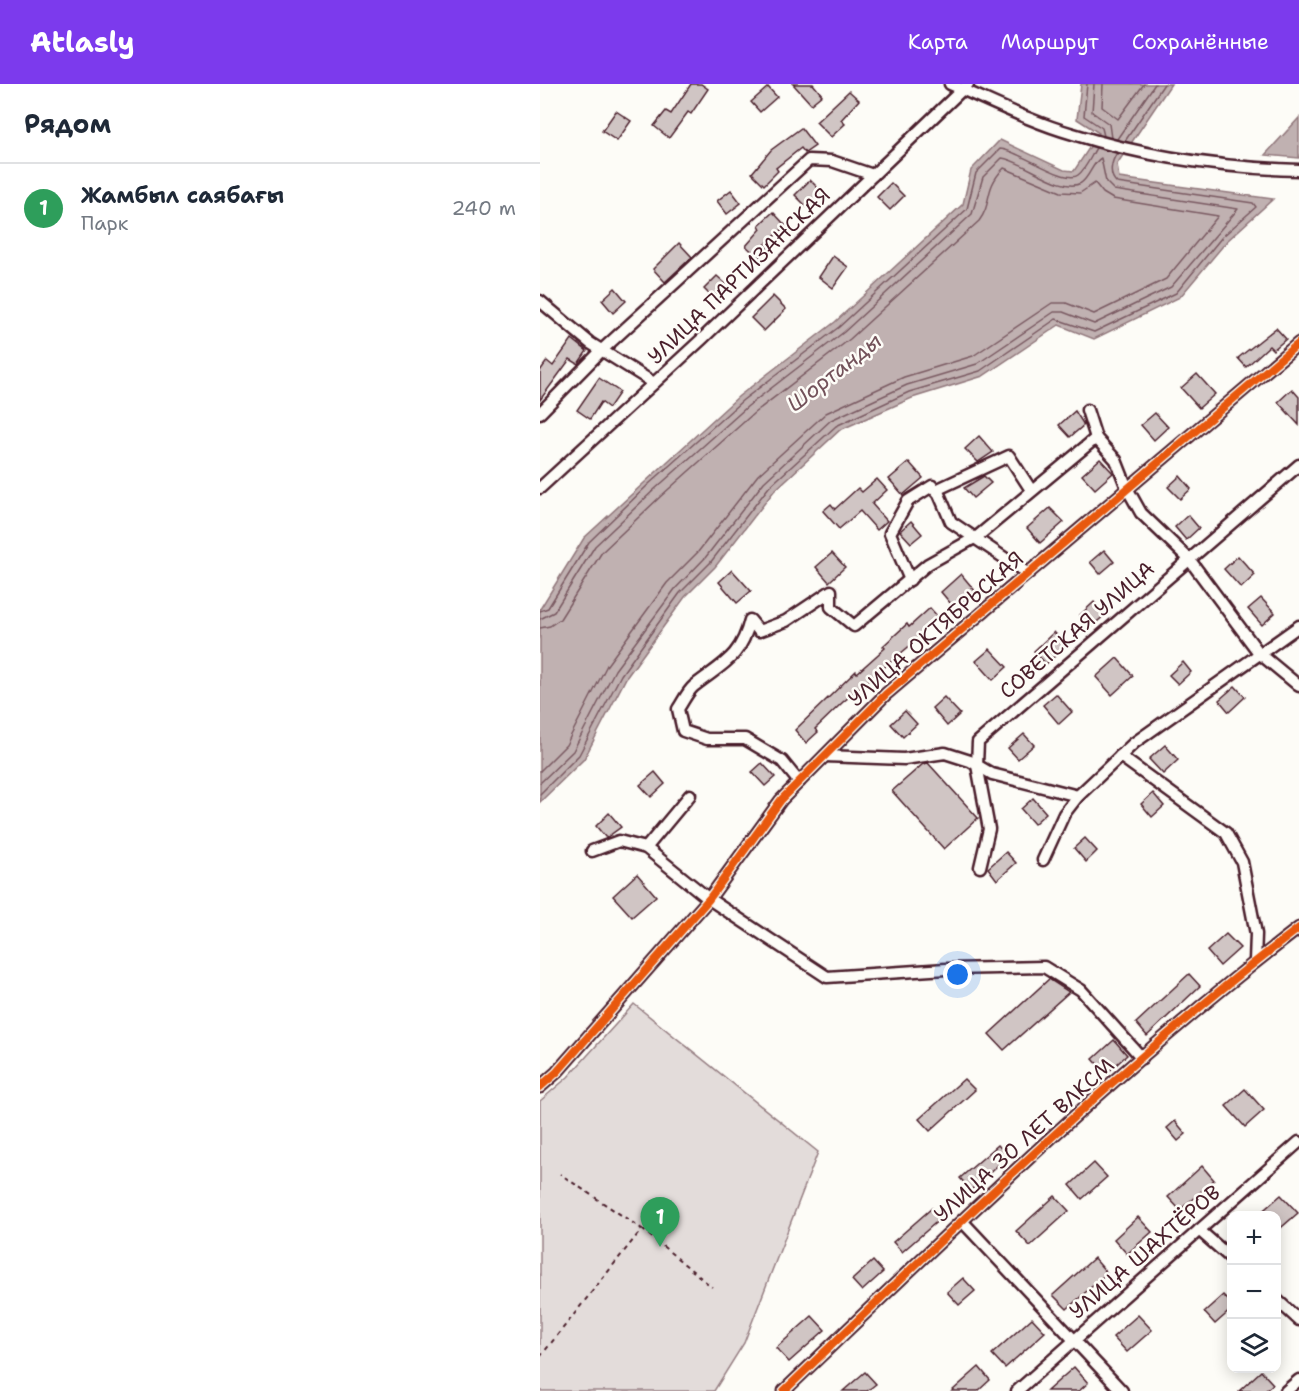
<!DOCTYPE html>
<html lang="ru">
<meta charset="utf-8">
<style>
:root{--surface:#fff;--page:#f6f6f7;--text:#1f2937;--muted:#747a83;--line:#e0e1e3;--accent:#7c3aed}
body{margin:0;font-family:"Shantell Sans",sans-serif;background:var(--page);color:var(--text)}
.controls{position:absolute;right:18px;bottom:18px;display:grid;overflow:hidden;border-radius:12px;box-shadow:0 3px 15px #0003}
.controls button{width:54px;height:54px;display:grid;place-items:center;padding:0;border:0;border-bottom:2px solid var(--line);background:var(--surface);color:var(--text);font:30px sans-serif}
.you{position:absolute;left:418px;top:891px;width:21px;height:21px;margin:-15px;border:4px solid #fff;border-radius:50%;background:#1a73e8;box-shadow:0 0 0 9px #1a73e833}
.badge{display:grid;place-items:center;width:39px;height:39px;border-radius:50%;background:var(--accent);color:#fff;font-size:20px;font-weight:700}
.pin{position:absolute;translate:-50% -50px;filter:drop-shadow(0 2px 3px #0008)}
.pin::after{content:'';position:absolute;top:32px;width:21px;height:18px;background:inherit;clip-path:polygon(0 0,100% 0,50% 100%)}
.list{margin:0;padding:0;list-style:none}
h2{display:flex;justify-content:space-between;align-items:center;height:78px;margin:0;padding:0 24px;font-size:26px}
h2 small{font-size:20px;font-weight:400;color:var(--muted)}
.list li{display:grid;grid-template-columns:39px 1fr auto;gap:18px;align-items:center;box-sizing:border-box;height:90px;padding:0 24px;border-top:2px solid var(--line)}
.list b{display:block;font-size:22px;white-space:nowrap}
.list p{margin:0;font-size:20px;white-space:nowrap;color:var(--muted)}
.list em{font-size:20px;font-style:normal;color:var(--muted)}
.icon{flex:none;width:33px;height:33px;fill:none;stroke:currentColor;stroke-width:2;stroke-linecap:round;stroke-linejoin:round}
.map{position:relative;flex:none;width:759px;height:1307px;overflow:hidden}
header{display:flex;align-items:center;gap:36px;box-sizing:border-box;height:84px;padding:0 30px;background:var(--accent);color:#fff}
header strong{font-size:28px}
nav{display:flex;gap:33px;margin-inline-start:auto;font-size:21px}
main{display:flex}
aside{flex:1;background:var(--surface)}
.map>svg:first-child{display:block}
</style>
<header>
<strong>Atlasly</strong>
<nav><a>Карта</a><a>Маршрут</a><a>Сохранённые</a></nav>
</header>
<main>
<aside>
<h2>Рядом<small></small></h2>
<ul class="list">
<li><span class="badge" style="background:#2e9e5b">1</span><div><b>Жамбыл саябағы</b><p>Парк</p></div><em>240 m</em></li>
</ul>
</aside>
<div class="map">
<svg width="759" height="1307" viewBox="0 0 759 1307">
<rect width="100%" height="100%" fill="#fdfcf7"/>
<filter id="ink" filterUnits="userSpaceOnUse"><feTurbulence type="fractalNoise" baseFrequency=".0167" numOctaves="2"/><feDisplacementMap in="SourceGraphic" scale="12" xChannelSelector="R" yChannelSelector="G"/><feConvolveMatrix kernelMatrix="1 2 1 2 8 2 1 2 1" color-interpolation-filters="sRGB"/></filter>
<g filter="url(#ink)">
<polygon fill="#e3dcda" stroke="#967e82" stroke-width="1.5" points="94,920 278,1068 204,1259 174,1307 0,1307 0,1017 28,993"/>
<g fill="#c0b1b1" stroke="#91777b" stroke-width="1.5">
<polygon points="541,0 631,0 577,80 579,94 733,115 687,157 640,213 554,255 519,241 443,292 372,314 300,346 234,407 175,483 145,513 86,594 44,675 0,718 0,525 44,454 199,312 295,238 423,120 431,86 460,56 524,86 534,87 559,49 537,35"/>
<polygon points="759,34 759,74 725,71"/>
</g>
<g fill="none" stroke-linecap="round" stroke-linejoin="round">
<g stroke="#795961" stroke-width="1.5">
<polyline points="547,0 544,32 562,44 564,52"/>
<polyline points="554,0 552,28 569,40 571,54"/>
<polyline points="563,0 562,23 578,35 604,0"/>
<polyline points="577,55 615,0"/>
<polyline points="585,57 624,0"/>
<path d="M0 527 8 524 49 458 110 399 203 316 299 243 427 125 436 89 460 65C477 65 525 101 538 91 546 85 551 72 556 64"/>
<path d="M0 535 14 528 55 462 115 405 208 322 304 248 432 130 443 93 462 74C482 76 522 110 541 99 550 93 552 79 561 74L566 98 574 106 698 125 631 203 554 240 523 228H514L437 280 367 301 291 336 224 398 165 474 135 505 75 586 33 667 0 699"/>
<path d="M0 544 10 542 20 535 62 468 121 412 214 329 310 255 439 137C453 119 443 105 464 84L521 108 540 109 555 99 563 109 573 115 678 132 626 195 554 230 526 219H512L433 272 364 293 286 329 218 391 158 468 127 499 67 581 26 661 0 687"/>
<path d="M0 710 39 671 81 591 140 509 170 479 229 403 296 342 369 308 440 287 516 235 554 248 636 209 682 153 716 123 713 119 577 99C568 91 571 78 577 69"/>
</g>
</g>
<g fill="#d0c5c4" stroke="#4a1f2b" stroke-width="1.5">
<polygon points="151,0 161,0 168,5 151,30 148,28 129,54 114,42 126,27 131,30"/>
<polygon points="253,0 273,0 282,11 271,20"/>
<polygon points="228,3 237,13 220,28 211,18"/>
<polygon points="309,7 319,16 301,36 305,40 291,53 276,38"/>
<polygon points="76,27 91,37 77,57 62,47"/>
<polygon points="261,44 275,62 265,69 261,64 236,84 238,87 224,101 212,89 231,66"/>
<polygon points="270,96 285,111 270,126 255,111"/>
<polygon points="351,99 364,112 350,126 337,113"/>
<polygon points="191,106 201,119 187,130 177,117"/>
<polygon points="233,128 246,142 225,161 228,164 219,174 206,162 221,145 219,141"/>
<polygon points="139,159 152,173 125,198 113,185"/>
<polygon points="293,172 308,183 293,204 279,193"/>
<polygon points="177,192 186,200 173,214 164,205"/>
<polygon points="75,204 86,217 73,229 62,216"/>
<polygon points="233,212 246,225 224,247 211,234"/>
<polygon points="736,244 746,255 733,266 729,262 706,283 698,274"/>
<polygon points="32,255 47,267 38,280 30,275 0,316 0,287 7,277 13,282"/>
<polygon points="657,290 675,310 659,324 641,304"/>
<polygon points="59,294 80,308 69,324 61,318 50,335 37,326"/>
<polygon points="752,305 759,313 759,341 738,318"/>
<polygon points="535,327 544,341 530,353 519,341"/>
<polygon points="615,329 628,343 614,356 601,341"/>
<polygon points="439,352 453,368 438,378 425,365"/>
<polygon points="560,375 573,389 555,405 542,391"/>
<polygon points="369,378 383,394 363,411 349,395"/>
<polygon points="444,392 451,399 433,414 424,404"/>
<polygon points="640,392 651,405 640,415 628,403"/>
<polygon points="337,395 347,406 332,420 347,437 337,446 320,427 299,445 283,427 291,420 295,425 318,404 322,408"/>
<polygon points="510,424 524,438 500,459 487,444"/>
<polygon points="648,431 659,444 646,456 635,443"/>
<polygon points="371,437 382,450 371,459 360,447"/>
<polygon points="564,466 574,478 560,490 550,478"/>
<polygon points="292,469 305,483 289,498 276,483"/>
<polygon points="698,472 715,491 701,504 684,485"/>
<polygon points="192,486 211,507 197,519 179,498"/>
<polygon points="421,490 436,508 416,526 401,508"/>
<polygon points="721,514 735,529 722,541 708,525"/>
<polygon points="554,518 565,531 551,543 540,531"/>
<polygon points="390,524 398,533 377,552 379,554 303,618 275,645 278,648 266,659 255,646 316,587 317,589 345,564 343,562 367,540 369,543"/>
<polygon points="514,548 526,562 506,580 494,567"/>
<polygon points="450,565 467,583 453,596 436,577"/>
<polygon points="577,574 593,592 572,611 556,593"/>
<polygon points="643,578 651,588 638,600 629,591"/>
<polygon points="695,602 705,613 689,628 679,616"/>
<polygon points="516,610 532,628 519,640 503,621"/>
<polygon points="404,613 420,630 407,642 392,624"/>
<polygon points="365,627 377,640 363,653 351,640"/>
<polygon points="484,650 494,661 478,675 468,664"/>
<polygon points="625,661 638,676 623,690 609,675"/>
<polygon points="222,679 235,693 225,702 212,688"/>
<polygon points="388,679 438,734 404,765 352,707 383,680"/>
<polygon points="115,688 125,700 111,713 100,701"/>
<polygon points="613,709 624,722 612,733 601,720"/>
<polygon points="493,714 506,729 494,740 481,725"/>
<polygon points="69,729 81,743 66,754 56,742"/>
<polygon points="545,754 557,767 546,778 534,764"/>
<polygon points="466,768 476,779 457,796 448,784"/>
<polygon points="97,790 116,812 92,833 73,812"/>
<polygon points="686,850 700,864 680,882 667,867"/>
<polygon points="649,890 660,902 607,952 596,939"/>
<polygon points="509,895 529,908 464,966 449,950"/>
<polygon points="574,956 587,971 566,990 553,975"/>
<polygon points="424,995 435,1006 390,1047 379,1035"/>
<polygon points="705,1005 724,1026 705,1043 686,1022"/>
<polygon points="635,1037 646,1050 638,1057 627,1044"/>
<polygon points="458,1061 468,1072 431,1106 420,1094"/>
<polygon points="554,1079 567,1093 542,1115 530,1101"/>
<polygon points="662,1082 674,1096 640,1126 628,1113"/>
<polygon points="741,1111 758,1129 736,1148 736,1131 718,1131"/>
<polygon points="515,1112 529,1127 490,1162 476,1147"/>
<polygon points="392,1124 401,1134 362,1168 353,1158"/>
<polygon points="598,1133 612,1148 587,1170 574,1155"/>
<polygon points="554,1174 567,1189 527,1225 513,1211"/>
<polygon points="333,1177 343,1188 322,1207 312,1196"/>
<polygon points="423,1194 435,1207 419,1221 407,1208"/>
<polygon points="683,1211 692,1220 692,1225 675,1240 664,1228"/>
<polygon points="598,1231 612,1246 587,1268 573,1253"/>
<polygon points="272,1232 285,1246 249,1278 236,1264"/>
<polygon points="492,1234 505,1248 465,1284 452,1270"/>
<polygon points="439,1283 450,1296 438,1307 412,1307"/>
<polygon points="534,1283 548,1299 539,1307 507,1307"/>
<polygon points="721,1287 733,1300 725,1307 699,1307"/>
<polygon points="325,1288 336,1300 327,1307 303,1307"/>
</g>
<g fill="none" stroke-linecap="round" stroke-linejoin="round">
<defs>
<g id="minor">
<path d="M410 0C450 17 491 38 533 50 606 73 683 84 759 86"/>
<polyline points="0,217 50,259 114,299"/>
<polyline points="547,326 556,354 576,376 587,404 601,429 649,475 719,569 759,602"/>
<polyline points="0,329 62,266 269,76 292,77 333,91"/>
<polyline points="0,404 162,255 428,0"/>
<polyline points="396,406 469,372 491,406"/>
<polyline points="370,496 350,449 368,417 392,402 399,410 411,438 487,489"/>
<polyline points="285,672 364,675 405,669 430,677 452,690 538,712"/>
<polyline points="580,672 686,749 702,778 716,850 715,877"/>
<path d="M259 698 242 677 205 655H167L143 647 138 625C143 618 147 608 154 602 182 580 201 574 210 536L219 547 246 537 291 507V523L314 542 388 480 438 452 556 354"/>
<polyline points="106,764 150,711"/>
<polyline points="52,767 79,757 106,764 169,815 287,893 406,885 504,883 541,906 602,974"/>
<polyline points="503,776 524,730 538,712 594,659 759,542"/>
<polyline points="440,783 449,745 437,681 438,658 759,381"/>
<polyline points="0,1003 17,988 169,815 241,716 346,610 759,259"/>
<polyline points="422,1137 582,1307"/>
<polyline points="659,1146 692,1175"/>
<polyline points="736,1215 759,1236"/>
<path d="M244 1307C410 1148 577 983 759 844"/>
<polyline points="477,1307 759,1058"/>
<polyline points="746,1307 759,1296"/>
</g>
</defs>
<use href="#minor" stroke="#4a1f2b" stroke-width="15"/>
<g stroke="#4a1f2b" stroke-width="2" stroke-dasharray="4.5 4.5" stroke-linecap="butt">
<polyline points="102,1145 172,1203"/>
<polyline points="0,1273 102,1145 20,1090"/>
</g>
<use href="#minor" stroke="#fdfcf7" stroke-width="10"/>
<defs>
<g id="cycleway">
<polyline points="0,1003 17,988 169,815 241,716 346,610 759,259"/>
<path d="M244 1307C410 1148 577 983 759 844"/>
</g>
</defs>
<use href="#cycleway" stroke="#fdfcf7" stroke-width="11"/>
<use href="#cycleway" stroke="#e8590c" stroke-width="8"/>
</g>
</g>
<g text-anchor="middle" stroke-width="5" stroke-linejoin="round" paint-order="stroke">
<g font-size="21" fill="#4a1f2b" stroke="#fdfcf7">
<text transform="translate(199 192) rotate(-44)" y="7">УЛИЦА ПАРТИЗАНСКАЯ</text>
<text transform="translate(396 545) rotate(-41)" y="7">УЛИЦА ОКТЯБРЬСКАЯ</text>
<text transform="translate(537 546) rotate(-41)" y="7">СОВЕТСКАЯ УЛИЦА</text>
<text transform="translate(484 1056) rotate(-42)" y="7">УЛИЦА 30 ЛЕТ ВЛКСМ</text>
<text transform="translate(605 1168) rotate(-41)" y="7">УЛИЦА ШАХТЁРОВ</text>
</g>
<g font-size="22" font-style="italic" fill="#73525a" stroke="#fdfcf7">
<text transform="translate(294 288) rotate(-38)" y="8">Шортанды</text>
</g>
</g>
</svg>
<div class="controls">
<button>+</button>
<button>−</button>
<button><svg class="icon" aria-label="layers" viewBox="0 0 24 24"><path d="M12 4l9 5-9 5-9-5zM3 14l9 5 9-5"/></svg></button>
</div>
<div class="you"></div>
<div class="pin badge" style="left:120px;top:1163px;background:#2e9e5b">1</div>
</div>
</main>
